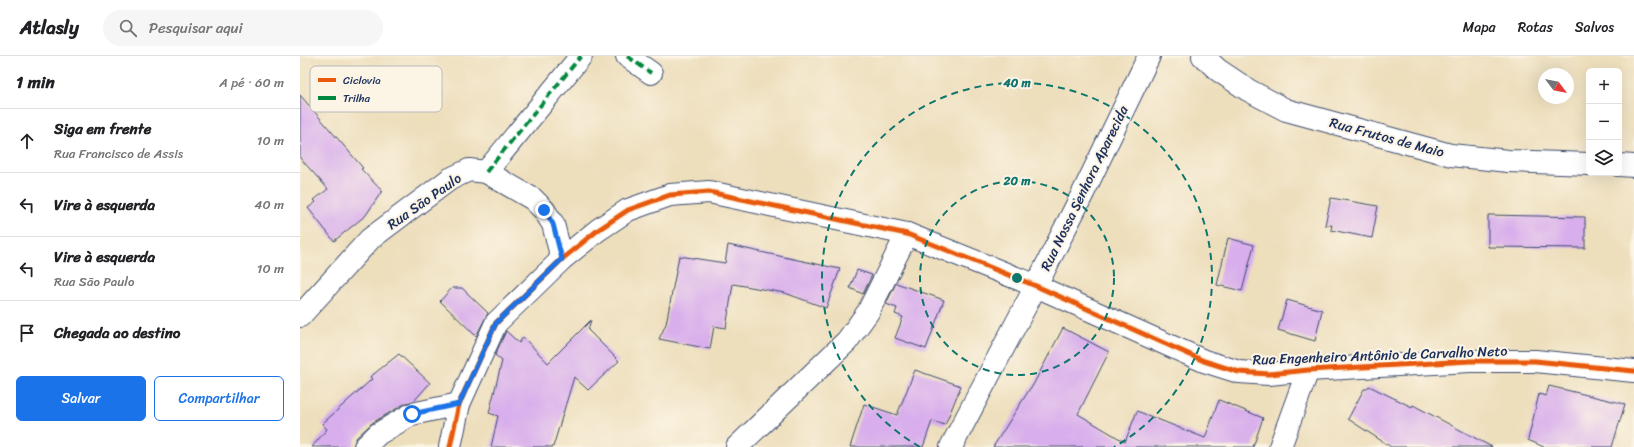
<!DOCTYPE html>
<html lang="pt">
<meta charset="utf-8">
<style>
:root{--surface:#fff;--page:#f6f6f6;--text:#202124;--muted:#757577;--line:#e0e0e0;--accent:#1a73e8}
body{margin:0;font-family:Sriracha,sans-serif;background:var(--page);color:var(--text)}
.controls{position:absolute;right:12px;top:12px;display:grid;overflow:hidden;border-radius:6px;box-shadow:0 4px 16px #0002}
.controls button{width:36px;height:36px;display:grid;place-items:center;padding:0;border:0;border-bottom:1px solid var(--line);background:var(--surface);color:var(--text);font:20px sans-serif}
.compass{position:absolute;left:1238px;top:12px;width:36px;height:36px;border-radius:50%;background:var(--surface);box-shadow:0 4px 16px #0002;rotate:122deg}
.stop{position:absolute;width:12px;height:12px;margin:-9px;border:3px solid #1a73e8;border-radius:50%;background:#fff}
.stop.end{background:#1a73e8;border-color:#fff;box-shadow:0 1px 4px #0008}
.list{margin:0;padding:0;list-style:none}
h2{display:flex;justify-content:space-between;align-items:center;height:52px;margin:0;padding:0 16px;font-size:17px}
h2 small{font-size:13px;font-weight:400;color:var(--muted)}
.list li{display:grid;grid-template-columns:26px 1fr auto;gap:12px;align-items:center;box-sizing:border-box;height:64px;padding:0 16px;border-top:1px solid var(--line)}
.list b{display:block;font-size:15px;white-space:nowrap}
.list p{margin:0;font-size:13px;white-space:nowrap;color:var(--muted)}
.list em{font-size:13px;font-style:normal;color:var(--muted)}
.actions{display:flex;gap:8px;padding:12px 16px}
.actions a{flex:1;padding:9px 0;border:1px solid var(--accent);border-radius:6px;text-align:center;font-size:14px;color:var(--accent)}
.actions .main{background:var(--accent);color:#fff}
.icon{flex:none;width:22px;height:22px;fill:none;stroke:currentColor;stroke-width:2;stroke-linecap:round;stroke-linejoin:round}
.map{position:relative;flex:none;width:1334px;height:391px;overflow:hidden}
header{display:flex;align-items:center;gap:24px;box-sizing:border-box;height:56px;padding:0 20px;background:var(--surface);border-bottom:1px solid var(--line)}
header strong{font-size:19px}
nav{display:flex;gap:22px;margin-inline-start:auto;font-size:14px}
.search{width:280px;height:36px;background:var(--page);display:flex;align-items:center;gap:10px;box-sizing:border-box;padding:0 14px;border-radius:22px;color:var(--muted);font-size:15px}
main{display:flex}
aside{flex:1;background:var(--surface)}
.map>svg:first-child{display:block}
</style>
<header>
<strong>Atlasly</strong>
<div class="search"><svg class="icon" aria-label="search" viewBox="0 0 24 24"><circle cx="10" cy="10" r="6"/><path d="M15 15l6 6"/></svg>Pesquisar aqui</div>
<nav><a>Mapa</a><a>Rotas</a><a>Salvos</a></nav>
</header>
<main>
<aside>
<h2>1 min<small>A pé · 60 m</small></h2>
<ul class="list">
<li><svg class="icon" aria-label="ahead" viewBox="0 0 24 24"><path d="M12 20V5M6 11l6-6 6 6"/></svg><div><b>Siga em frente</b><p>Rua Francisco de Assis</p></div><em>10 m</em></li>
<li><svg class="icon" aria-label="left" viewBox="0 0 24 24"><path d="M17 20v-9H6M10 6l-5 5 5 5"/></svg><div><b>Vire à esquerda</b></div><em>40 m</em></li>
<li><svg class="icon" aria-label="left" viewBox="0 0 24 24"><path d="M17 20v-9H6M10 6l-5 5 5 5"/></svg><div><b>Vire à esquerda</b><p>Rua São Paulo</p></div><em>10 m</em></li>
<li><svg class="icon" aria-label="arrive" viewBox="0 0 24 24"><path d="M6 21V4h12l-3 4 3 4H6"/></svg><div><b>Chegada ao destino</b></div></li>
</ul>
<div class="actions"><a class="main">Salvar</a><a>Compartilhar</a></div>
</aside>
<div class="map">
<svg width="1334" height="391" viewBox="0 0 1334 391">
<rect width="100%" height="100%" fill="#fcf5e5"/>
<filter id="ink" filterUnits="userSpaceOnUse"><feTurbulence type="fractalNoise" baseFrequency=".025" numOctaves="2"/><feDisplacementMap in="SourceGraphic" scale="8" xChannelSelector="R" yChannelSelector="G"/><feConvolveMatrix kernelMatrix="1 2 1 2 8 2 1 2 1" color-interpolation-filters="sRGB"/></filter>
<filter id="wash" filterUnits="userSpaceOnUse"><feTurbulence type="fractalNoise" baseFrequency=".012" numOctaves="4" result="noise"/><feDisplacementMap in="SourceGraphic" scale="16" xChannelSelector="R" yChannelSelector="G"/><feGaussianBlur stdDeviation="0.9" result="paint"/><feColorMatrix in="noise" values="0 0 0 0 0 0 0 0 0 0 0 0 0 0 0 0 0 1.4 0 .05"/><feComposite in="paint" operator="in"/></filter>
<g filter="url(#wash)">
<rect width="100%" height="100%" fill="#eddebc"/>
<g id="blocks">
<g fill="#d8aeec">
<polygon points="0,39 63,112 61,113 82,135 66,159 34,185 8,152 16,146 14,144 28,133 0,102"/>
<polygon points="1031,142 1078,150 1072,182 1031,174 1032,169 1025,169"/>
<polygon points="1188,159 1285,161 1285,192 1188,191"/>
<polygon points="928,182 954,189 942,235 917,229"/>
<polygon points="428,189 540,213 526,252 485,237 433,228 426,272 414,270 410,293 359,283 366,268 379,200 425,207"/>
<polygon points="557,214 572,219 563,238 550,232"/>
<polygon points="596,227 644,244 626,293 595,282 603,261 595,258 597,252 586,248"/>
<polygon points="152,232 162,232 188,257 176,280 140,245"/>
<polygon points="987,244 1022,254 1015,285 978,274"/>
<polygon points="291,264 288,274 319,305 288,334 274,321 253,391 191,391 198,360 189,357 202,305 195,299 206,275 219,287 223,281 248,307"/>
<polygon points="763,272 809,296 778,358 825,386 837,355 905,382 919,344 963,362 953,391 693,391 731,331 732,331"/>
<polygon points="99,298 130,327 114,345 106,347 72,367 56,382 53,391 12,391 27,373 22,368 72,323 70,321"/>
<polygon points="615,314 661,330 645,369 632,365 623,391 550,391 564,348 597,359"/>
<polygon points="1069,330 1112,351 1113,349 1192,391 1091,391 1048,363 1064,333 1067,333"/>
<polygon points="1249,330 1325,348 1312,391 1244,391 1228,384 1239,338 1246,340"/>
</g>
</g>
</g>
<g filter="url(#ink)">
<use href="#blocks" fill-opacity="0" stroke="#3a496c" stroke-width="1"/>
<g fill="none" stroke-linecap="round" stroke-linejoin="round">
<defs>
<g id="pedestrian">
<polyline points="327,0 351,17"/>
<polyline points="186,116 281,0"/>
</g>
<g id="minor">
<polyline points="903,0 918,14 948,34 986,54 1151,99 1208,105 1289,108"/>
<polyline points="1319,109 1334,110"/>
<polyline points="0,260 70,183 150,123 169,114 186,116 233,143 244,154 253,168 262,203"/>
<polyline points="65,391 78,378 112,358 159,348"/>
<polyline points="150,391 159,348 196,267 262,203 298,174 328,154 370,139 409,136 607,178 736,230 904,305 939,316 969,318 1008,314 1170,305 1235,305 1334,315"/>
<polyline points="437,391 547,285 568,256 607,178"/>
<polyline points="651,391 736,230 784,135 849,0"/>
<polyline points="980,391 1008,314"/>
</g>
</defs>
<use href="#pedestrian" stroke="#3a496c" stroke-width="24"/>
<use href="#minor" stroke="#3a496c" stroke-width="24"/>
<use href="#pedestrian" stroke="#fff" stroke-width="22"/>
<use href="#minor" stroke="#fff" stroke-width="22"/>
<g stroke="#00873e" stroke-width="4" stroke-dasharray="8 4" stroke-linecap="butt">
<polyline points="327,0 351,17"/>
<polyline points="186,116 281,0"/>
</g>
<defs>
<polyline id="cycleway" points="150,391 159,348 196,267 262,203 298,174 328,154 370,139 409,136 607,178 736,230 904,305 939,316 969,318 1008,314 1170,305 1235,305 1334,315"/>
</defs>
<use href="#cycleway" stroke="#fcf5e5" stroke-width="8"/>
<use href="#cycleway" stroke="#e8590c" stroke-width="5"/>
</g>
</g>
<g fill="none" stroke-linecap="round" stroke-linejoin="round" filter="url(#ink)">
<polyline stroke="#1a73e8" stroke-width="5" points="112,358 159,348 196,267 262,203 253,168 244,154"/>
</g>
<g fill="none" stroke="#0f766e" stroke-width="2" stroke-dasharray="7 5">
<circle cx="717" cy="222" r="97"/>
<path d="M620 391A195 195 0 1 1 814 391"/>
</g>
<g text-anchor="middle" stroke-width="4" stroke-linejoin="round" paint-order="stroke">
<g font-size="14" fill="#1b2f5e" stroke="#fcf5e5">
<text transform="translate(1087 81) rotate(15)" y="5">Rua Frutos de Maio</text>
<text transform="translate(784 132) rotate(-64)" y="5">Rua Nossa Senhora Aparecida</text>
<text transform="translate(124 145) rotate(-35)" y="5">Rua São Paulo</text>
<text transform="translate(1080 299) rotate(-2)" y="5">Rua Engenheiro Antônio de Carvalho Neto</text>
</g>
</g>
<rect x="10" y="10" width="132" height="46" rx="6" fill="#fcf5e5" stroke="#b8babc" stroke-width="1"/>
<rect x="18" y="22" width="18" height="4" fill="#e8590c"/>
<rect x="18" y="40" width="18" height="4" fill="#00873e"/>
<g font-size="11" fill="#1b2f5e">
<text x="43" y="28">Ciclovia</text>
<text x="43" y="46">Trilha</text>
</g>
<circle cx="717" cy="222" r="6" fill="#0f766e" stroke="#fcf5e5" stroke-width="2"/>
<g font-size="12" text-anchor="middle" font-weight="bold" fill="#0f766e" stroke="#fcf5e5" stroke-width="4" stroke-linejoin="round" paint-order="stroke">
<text x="717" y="31">40 m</text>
<text x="717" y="129">20 m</text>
</g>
</svg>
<div class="controls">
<button>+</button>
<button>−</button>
<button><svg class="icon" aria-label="layers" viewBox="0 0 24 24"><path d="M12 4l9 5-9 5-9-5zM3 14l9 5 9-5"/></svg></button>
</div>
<svg class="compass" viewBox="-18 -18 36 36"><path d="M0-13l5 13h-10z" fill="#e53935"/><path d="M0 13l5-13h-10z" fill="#757577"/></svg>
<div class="stop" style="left:112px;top:358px"></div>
<div class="stop end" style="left:244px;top:154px"></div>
</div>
</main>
